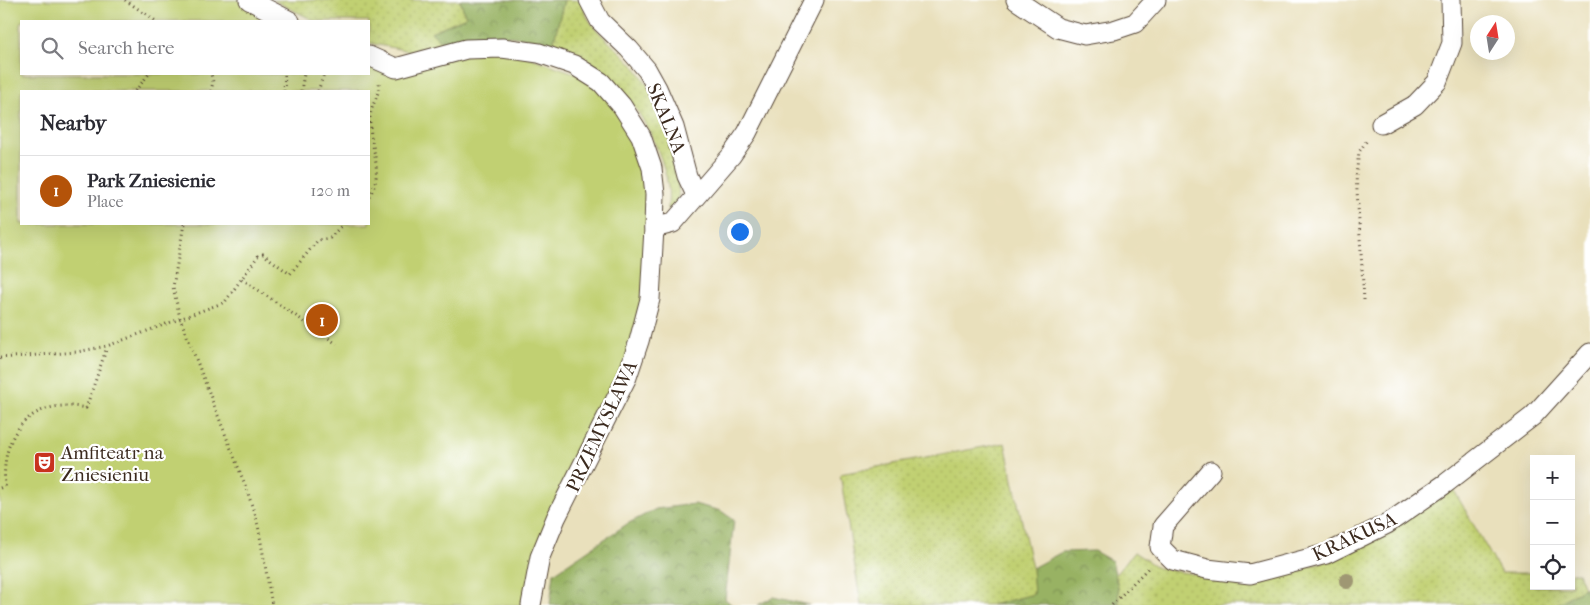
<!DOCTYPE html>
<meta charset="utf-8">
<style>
:root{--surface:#fff;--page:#f7f7f7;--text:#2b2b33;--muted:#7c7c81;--line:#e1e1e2;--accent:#b45309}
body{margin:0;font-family:"IM FELL French Canon",serif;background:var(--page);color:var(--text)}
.controls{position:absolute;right:15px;bottom:15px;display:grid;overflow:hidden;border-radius:0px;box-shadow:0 5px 20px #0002}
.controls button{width:45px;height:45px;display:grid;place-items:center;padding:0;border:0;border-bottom:1px solid var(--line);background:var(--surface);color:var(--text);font:25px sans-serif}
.compass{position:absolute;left:1470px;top:15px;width:45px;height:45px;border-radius:50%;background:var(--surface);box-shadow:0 5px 20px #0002;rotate:12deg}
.you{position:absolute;left:739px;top:231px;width:18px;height:18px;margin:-12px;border:4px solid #fff;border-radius:50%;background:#1a73e8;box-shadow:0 0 0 8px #1a73e833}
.badge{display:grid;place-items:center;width:32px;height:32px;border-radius:50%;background:var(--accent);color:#fff;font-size:16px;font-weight:700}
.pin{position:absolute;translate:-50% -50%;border:2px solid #fff;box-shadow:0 1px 5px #0006}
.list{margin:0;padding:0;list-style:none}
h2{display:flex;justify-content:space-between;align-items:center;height:65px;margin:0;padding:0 20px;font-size:21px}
h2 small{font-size:16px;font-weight:400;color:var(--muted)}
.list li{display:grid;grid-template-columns:32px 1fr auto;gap:15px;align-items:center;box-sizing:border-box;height:70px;padding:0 20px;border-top:1px solid var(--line)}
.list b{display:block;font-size:19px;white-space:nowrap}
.list p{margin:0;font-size:16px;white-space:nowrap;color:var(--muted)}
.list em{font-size:16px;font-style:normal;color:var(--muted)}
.icon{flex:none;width:28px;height:28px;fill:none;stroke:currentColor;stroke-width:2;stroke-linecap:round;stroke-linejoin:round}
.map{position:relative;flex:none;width:1590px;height:605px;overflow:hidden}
.search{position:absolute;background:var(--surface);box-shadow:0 5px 20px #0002;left:20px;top:20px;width:350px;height:55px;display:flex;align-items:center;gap:12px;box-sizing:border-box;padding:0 18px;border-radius:0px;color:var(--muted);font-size:19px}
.panel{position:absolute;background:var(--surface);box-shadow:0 5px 20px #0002;left:20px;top:90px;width:350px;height:135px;border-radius:0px}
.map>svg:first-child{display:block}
</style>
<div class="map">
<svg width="1590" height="605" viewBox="0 0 1590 605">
<defs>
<pattern id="grass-dots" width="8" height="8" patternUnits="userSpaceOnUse" patternTransform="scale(1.25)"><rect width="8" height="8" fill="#c1d072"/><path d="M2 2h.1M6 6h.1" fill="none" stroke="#a7b362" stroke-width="1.8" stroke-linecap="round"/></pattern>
<pattern id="forest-crowns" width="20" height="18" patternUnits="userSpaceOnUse" patternTransform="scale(1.25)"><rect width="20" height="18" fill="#98b264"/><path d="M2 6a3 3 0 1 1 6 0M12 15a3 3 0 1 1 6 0" fill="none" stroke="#7d9152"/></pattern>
</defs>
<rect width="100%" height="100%" fill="#fff"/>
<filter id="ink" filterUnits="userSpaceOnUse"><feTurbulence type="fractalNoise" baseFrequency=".02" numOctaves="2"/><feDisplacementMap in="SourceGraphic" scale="10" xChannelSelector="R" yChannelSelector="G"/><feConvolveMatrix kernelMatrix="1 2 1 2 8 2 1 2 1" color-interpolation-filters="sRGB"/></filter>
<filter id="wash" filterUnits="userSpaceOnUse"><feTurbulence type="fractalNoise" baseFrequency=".0096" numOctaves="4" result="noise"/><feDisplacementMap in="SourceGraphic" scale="20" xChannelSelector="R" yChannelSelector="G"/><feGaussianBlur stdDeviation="1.12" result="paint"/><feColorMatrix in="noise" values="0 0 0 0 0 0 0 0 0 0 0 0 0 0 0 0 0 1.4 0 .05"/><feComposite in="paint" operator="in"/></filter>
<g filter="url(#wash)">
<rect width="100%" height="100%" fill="#e9e0bc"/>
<g fill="url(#grass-dots)" stroke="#7e7d48">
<polygon points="273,0 460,0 466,17 431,32 446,46 409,51 369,43 369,21 315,21"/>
<path d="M564 0H581C583 5 584 10 586 15 598 37 623 51 638 71 661 100 685 172 677 208L668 209C668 202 669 193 668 186 660 138 625 80 581 56 572 51 562 48 553 44Z"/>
<polygon points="1005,443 1032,568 1035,594 992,605 861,605 840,474"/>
<polygon points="1451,485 1501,573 1534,573 1534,586 1571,586 1571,573 1578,573 1584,588 1555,605 1119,605 1118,587 1115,575 1134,552 1158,568 1226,580 1281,577 1355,550"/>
</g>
<g fill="url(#forest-crowns)" stroke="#6a6e41">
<polygon points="460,0 564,0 553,44 526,38 498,35 446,46 431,32 466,17"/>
<polygon points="694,504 721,511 734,520 725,599 732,605 550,605 554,573 627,524 656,509"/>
<polygon points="1094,551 1112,561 1118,587 1119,605 992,605 1034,594 1032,568 1062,552"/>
<polygon points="1590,587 1590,605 1555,605 1584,588"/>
<polygon points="773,597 809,605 758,605"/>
</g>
<path fill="#c1d072" stroke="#7e7d48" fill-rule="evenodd" d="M0 0H249L290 21H21V74H369V56L396 68 502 48 601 82 652 168 639 341 556 518 531 605H0ZM21 91H369V224H21Z"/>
</g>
<g filter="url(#ink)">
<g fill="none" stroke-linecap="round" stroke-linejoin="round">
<defs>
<g id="street">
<polyline points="249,0 290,21"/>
<polyline points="589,0 600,21 629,49 647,70 657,88 674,127 687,176 696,195"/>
<polyline points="1016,0 1058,28 1085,35 1114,30 1135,23 1156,0"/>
<polyline points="369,56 396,68 466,49 502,48 539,53 574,65 601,82 622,106 641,136 652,168 655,194 654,228 650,299 639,341 627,377 556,518 540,557 531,605"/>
<polyline points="1381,124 1415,105 1437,82 1452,43 1451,0"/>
<polyline points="654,228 673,223 731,156 747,133 814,0"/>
<polyline points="1211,471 1163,526 1160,547 1173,560 1207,569 1250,574 1326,554 1387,524 1445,484 1533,416 1590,353"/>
</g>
</defs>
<use href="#street" stroke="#554536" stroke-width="21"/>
<g stroke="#554536" stroke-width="3" stroke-dasharray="1 4" stroke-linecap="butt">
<polyline points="125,0 156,21"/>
<polyline points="135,91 149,74"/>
<polyline points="211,91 213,82 211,74"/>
<polyline points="284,91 285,74"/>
<polyline points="301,91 304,74"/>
<polyline points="318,91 324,74"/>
<path d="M369 196C386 172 368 143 370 117 371 105 380 95 379 83"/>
<polyline points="184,224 173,287 180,318 247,490 258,525 272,605"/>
<polyline points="242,279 337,344"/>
<polyline points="1364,300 1356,175 1359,152 1368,139"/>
<polyline points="0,358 77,352 107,346 225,302 258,256 263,254 290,274 318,240 330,238 343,224"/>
<path d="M0 488 5 486C0 431 33 397 86 408L107 347"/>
<polyline points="1112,605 1150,566"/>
</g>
<use href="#street" stroke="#fff" stroke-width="19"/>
</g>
<circle fill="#9f9773" cx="1347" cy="581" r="8"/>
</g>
<defs>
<symbol id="theatre-square" viewBox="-11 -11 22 22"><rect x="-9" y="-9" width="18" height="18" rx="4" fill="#c8321e" stroke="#fff"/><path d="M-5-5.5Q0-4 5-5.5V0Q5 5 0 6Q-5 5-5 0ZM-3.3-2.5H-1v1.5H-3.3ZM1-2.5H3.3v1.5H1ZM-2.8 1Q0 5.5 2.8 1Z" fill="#fff"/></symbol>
</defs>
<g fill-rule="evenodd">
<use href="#theatre-square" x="32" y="450" width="25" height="25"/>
</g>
<g text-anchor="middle" stroke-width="4.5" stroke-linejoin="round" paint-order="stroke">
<g font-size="19" fill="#3b2a1e" stroke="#fff">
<text transform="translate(667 118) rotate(68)" y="7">SKALNA</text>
<text transform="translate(601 426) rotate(-65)" y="7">PRZEMYSŁAWA</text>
<text transform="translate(1354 536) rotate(-25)" y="7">KRAKUSA</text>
</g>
<g font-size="19" fill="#3b2a1e" stroke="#fff" text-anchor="start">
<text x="61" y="459">Amfiteatr na<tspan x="61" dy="22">Zniesieniu</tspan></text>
</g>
</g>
</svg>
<div class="controls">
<button>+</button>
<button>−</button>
<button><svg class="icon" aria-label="locate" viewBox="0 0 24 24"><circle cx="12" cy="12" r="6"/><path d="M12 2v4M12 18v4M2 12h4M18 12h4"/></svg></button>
</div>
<svg class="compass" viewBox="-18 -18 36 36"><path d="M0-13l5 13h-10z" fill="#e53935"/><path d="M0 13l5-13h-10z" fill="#7c7c81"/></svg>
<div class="you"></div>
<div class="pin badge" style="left:322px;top:320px">1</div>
<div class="search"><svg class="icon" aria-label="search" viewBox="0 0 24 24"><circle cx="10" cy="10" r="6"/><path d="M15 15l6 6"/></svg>Search here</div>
<section class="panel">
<h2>Nearby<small></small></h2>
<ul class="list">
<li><span class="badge">1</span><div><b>Park Zniesienie</b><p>Place</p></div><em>120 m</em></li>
</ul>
</section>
</div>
